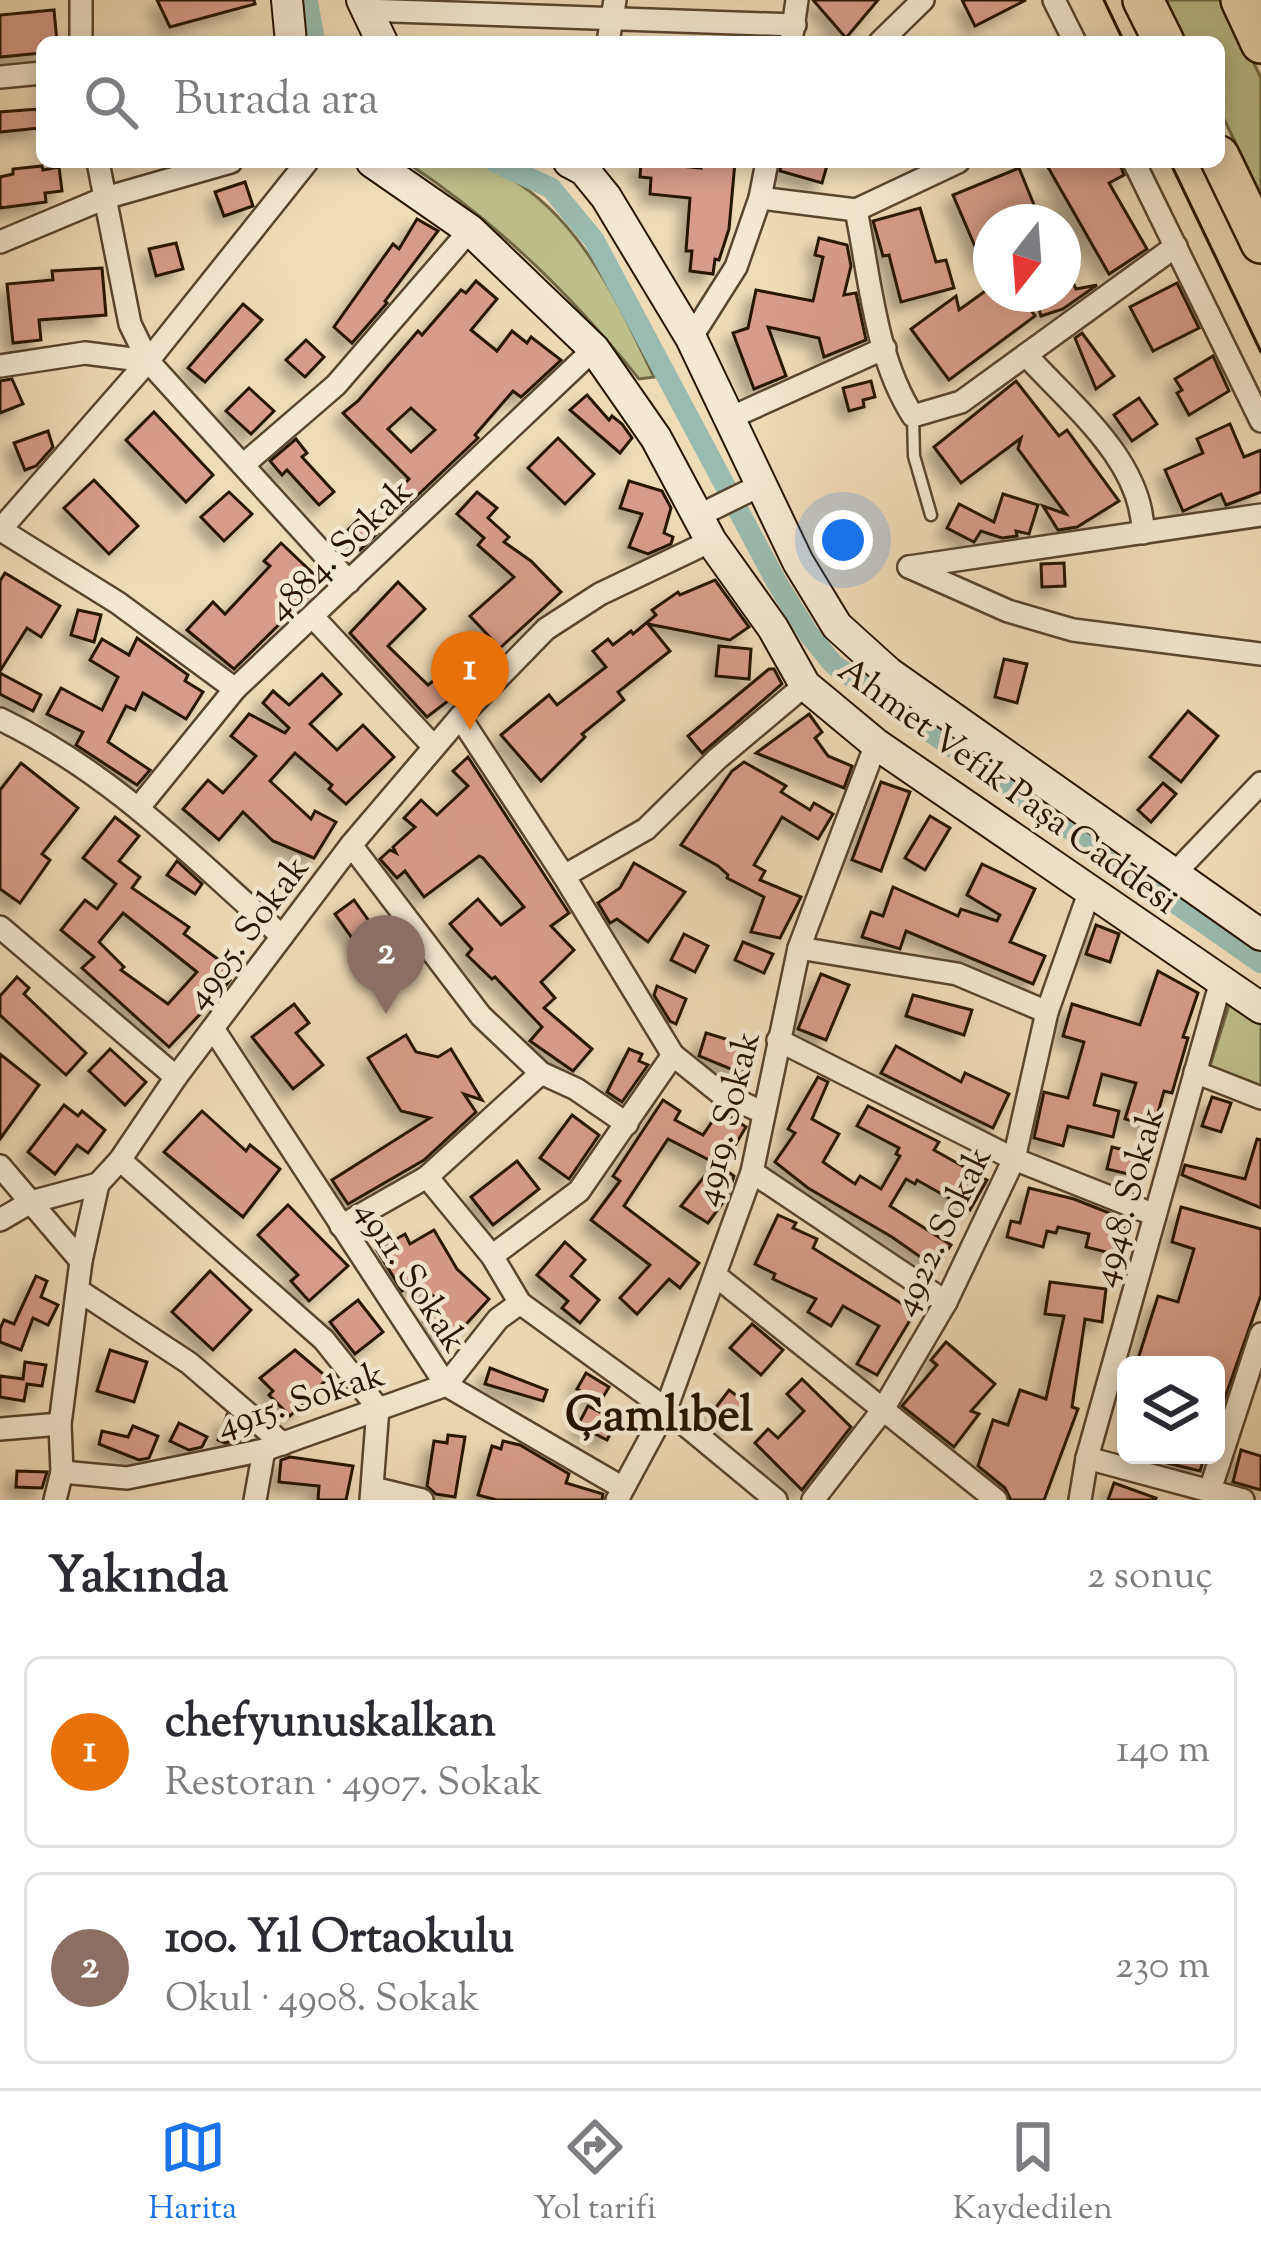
<!DOCTYPE html>
<html lang="tr">
<meta charset="utf-8">
<style>
:root{--surface:#fff;--page:#f2f2f3;--text:#2b2b33;--muted:#7c7c81;--line:#e1e1e2;--accent:#1a73e8}
body{margin:0;font-family:"Sorts Mill Goudy",serif;background:var(--page);color:var(--text)}
.controls{position:absolute;right:36px;bottom:36px;display:grid;overflow:hidden;border-radius:18px;box-shadow:0 6px 18px #0003}
.controls button{width:108px;height:108px;display:grid;place-items:center;padding:0;border:0;border-bottom:3px solid var(--line);background:var(--surface);color:var(--text);font:60px sans-serif}
.compass{position:absolute;left:973px;top:204px;width:108px;height:108px;border-radius:50%;background:var(--surface);box-shadow:0 6px 18px #0003;rotate:197deg}
.you{position:absolute;left:843px;top:540px;width:42px;height:42px;margin:-30px;border:9px solid #fff;border-radius:50%;background:#1a73e8;box-shadow:0 0 0 18px #1a73e833}
.badge{display:grid;place-items:center;width:78px;height:78px;border-radius:50%;background:var(--accent);color:#fff;font-size:39px;font-weight:700}
.pin{position:absolute;translate:-50% -99px;filter:drop-shadow(0 3px 6px #0008)}
.pin::after{content:'';position:absolute;top:63px;width:42px;height:36px;background:inherit;clip-path:polygon(0 0,100% 0,50% 100%)}
.list{margin:0;padding:0;list-style:none}
h2{display:flex;justify-content:space-between;align-items:center;height:156px;margin:0;padding:0 48px;font-size:51px}
h2 small{font-size:39px;font-weight:400;color:var(--muted)}
.list li{display:grid;grid-template-columns:78px 1fr auto;gap:36px;align-items:center;box-sizing:border-box;height:192px;margin:0 24px 24px;padding:0 24px;border:3px solid var(--line);border-radius:18px}
.list b{display:block;font-size:45px;white-space:nowrap}
.list p{margin:0;font-size:39px;white-space:nowrap;color:var(--muted)}
.list em{font-size:39px;font-style:normal;color:var(--muted)}
.icon{flex:none;width:66px;height:66px;fill:none;stroke:currentColor;stroke-width:2;stroke-linecap:round;stroke-linejoin:round}
.map{position:relative;flex:none;width:1261px;height:1500px;overflow:hidden}
.search{position:absolute;background:var(--surface);box-shadow:0 6px 18px #0003;left:36px;right:36px;top:36px;height:132px;display:flex;align-items:center;gap:30px;box-sizing:border-box;padding:0 42px;border-radius:18px;color:var(--muted);font-size:45px}
.sheet{height:588px;background:var(--surface)}
nav{display:flex;justify-content:space-around;align-items:center;box-sizing:border-box;height:168px;border-top:3px solid var(--line);background:var(--surface);font-size:33px;color:var(--muted)}
nav a{display:grid;justify-items:center;gap:6px}
nav .on{color:var(--accent)}
.map>svg:first-child{display:block}
</style>
<div class="map">
<svg width="1261" height="1500" viewBox="0 0 1261 1500">
<defs>
<filter id="shadow"><feDropShadow dx="-9" dy="9" stdDeviation="6" flood-color="#0004"/></filter>
</defs>
<rect width="100%" height="100%" fill="#f0dbb7"/>
<filter id="stains"><feTurbulence type="fractalNoise" baseFrequency=".00167" numOctaves="4"/><feColorMatrix values="0 0 0 0 .2 0 0 0 0 .09 0 0 0 0 .02 0 0 0 .5 -.17"/></filter>
<radialGradient id="worn" r=".72"><stop offset=".6" stop-color="#630" stop-opacity="0"/><stop offset="1" stop-color="#630" stop-opacity=".3"/></radialGradient>
<g fill="#bdbf8c" stroke="#726946" stroke-width="3">
<polygon points="1166,0 1223,0 1261,78 1261,195 1219,109 1219,42 1186,42"/>
<path d="M406 162C428 162 460 156 481 164 571 198 615 295 654 377L639 379C572 295 497 222 406 162Z"/>
<polygon points="1230,1002 1261,1022 1261,1088 1209,1069"/>
</g>
<g fill="none" stroke-linecap="round" stroke-linejoin="round">
<g stroke="#9abbaf" stroke-width="21">
<polyline points="307,0 315,42"/>
<polyline points="495,162 551,188 594,240 777,583 808,633 833,664 1261,963"/>
</g>
</g>
<g fill="#d79c89" stroke="#281301" stroke-width="3" fill-rule="evenodd" filter="url(#shadow)">
<polygon points="157,0 254,0 255,4 170,27"/>
<polygon points="813,0 878,0 846,38"/>
<polygon points="962,0 1026,0 975,26"/>
<polygon points="54,10 57,42 42,42 42,53 0,57 0,15"/>
<polygon points="38,109 40,128 0,132 0,112"/>
<polygon points="641,162 701,168 701,162 735,162 729,229 719,260 715,259 713,274 690,271 692,251 686,251 690,198 650,194 651,178 640,177"/>
<polygon points="782,162 828,162 822,183 780,171"/>
<polygon points="1045,162 1119,162 1124,175 1109,183 1147,249 1109,274"/>
<polygon points="42,166 43,170 59,167 62,191 45,193 46,202 0,208 0,177 13,174 13,169"/>
<polygon points="1019,168 1041,222 991,222 991,253 980,258 953,195"/>
<polygon points="245,182 253,206 224,216 215,192"/>
<polygon points="920,208 936,262 946,260 954,288 901,302 889,255 883,256 873,221"/>
<polygon points="417,219 438,231 385,301 387,303 352,343 334,327 393,244 399,249"/>
<polygon points="819,238 847,245 851,266 844,295 856,293 866,340 824,357 819,338 768,327 786,376 754,389 733,333 748,328 756,290 813,301 823,257 815,255"/>
<polygon points="176,243 183,269 156,276 149,249"/>
<polygon points="1063,260 1076,289 1097,285 1063,309 1041,316 1037,302 1063,294"/>
<polygon points="102,268 106,315 39,320 41,340 13,343 7,284 53,280 52,271"/>
<path d="M476 281 497 299 471 330 497 351 512 331 527 343 531 337 561 360 521 397 513 391 475 435 478 438 402 510 390 499 409 479 343 413 358 401 418 331 422 335 461 290 466 293ZM411 408 435 430 411 452 388 429Z"/>
<polygon points="1177,283 1199,328 1153,351 1130,307"/>
<polygon points="991,287 991,294 1020,294 1035,316 949,380 911,329 956,296 959,310"/>
<polygon points="243,304 262,320 205,382 188,368"/>
<polygon points="1082,333 1114,376 1096,389 1075,338"/>
<polygon points="306,340 324,357 305,377 286,360"/>
<polygon points="1213,356 1229,391 1189,415 1177,393 1182,390 1175,379"/>
<polygon points="12,379 23,404 0,413 0,381"/>
<polygon points="871,381 875,397 863,400 864,407 849,411 843,388"/>
<polygon points="1016,381 1059,436 1067,430 1119,501 1077,527 1058,530 1043,506 1066,514 1018,449 1021,438 961,483 934,447"/>
<polygon points="249,388 274,411 251,434 226,411"/>
<polygon points="587,395 609,420 612,416 622,424 632,438 620,453 570,410"/>
<polygon points="1139,398 1157,424 1132,441 1114,415"/>
<polygon points="154,412 213,475 186,502 126,440"/>
<polygon points="1230,424 1244,457 1261,450 1261,492 1226,505 1221,494 1183,511 1165,470 1203,453 1197,439"/>
<polygon points="48,431 53,447 36,466 25,470 14,443"/>
<polygon points="558,438 594,474 565,504 528,468"/>
<polygon points="296,439 307,453 302,457 334,492 319,505 287,470 282,475 270,461"/>
<polygon points="94,480 138,526 109,554 64,508"/>
<polygon points="629,481 662,491 671,508 664,533 673,537 671,544 648,554 629,547 642,514 620,508"/>
<polygon points="229,492 252,514 224,541 201,517"/>
<polygon points="477,492 497,508 488,518 509,537 504,542 531,561 561,592 500,648 470,616 514,577 478,545 484,538 457,514"/>
<polygon points="1003,494 1038,505 1029,534 1016,531 1017,536 1002,538 981,531 974,542 947,528 959,504 994,522"/>
<polygon points="361,517 378,533 360,550 344,534"/>
<polygon points="281,543 322,582 234,669 187,630 213,602 225,614 270,566 264,561"/>
<polygon points="1064,563 1065,586 1042,587 1041,564"/>
<polygon points="5,573 60,606 41,637 27,628 0,671 0,581"/>
<polygon points="715,580 749,627 730,640 648,624 670,651 618,692 624,700 582,734 585,737 541,781 501,735 549,695 557,705 606,667 593,651 608,639 613,645 631,631 633,634 656,615 652,610 678,592 680,595"/>
<polygon points="398,582 425,609 388,646 428,685 454,665 469,685 427,717 350,633"/>
<polygon points="78,610 101,615 94,642 71,635"/>
<polygon points="137,638 188,675 185,681 203,692 186,719 143,693 135,710 126,706 108,742 150,770 137,785 76,745 83,732 47,714 61,688 102,710 118,677 90,660 102,639 129,655"/>
<polygon points="719,646 751,649 749,679 716,676"/>
<polygon points="1004,659 1027,664 1017,703 995,697"/>
<polygon points="769,669 774,669 782,684 702,753 688,736"/>
<polygon points="0,673 41,695 33,711 0,694"/>
<polygon points="322,674 341,694 310,724 337,750 363,725 394,757 346,804 329,789 332,785 295,753 270,781 311,819 315,811 336,822 314,858 273,841 243,812 219,840 183,809 208,780 223,793 256,756 231,736 249,714 285,733 289,728 263,703 273,691 289,705"/>
<polygon points="1188,711 1218,736 1181,782 1150,757"/>
<polygon points="809,714 822,732 815,738 828,756 852,766 844,788 756,753"/>
<polygon points="468,757 569,913 551,926 574,950 541,982 555,998 544,1008 592,1049 573,1071 530,1041 542,1027 495,977 492,979 467,955 472,949 450,924 478,899 501,925 524,907 483,858 479,856 424,897 405,871 397,878 380,859 390,850 396,853 393,847 415,827 404,818 421,800 437,815 468,786 453,771"/>
<polygon points="744,762 786,786 781,792 810,810 814,803 833,814 818,839 782,817 754,865 765,871 760,880 801,897 780,938 751,932 764,897 727,878 728,875 718,866 681,845 732,771"/>
<polygon points="21,763 78,808 42,854 50,860 20,903 0,889 0,790"/>
<polygon points="881,782 910,792 881,871 852,860"/>
<polygon points="1163,783 1176,794 1151,822 1138,810"/>
<polygon points="930,816 950,828 925,870 905,858"/>
<path d="M115 817 139 836 119 861 140 877 132 888 189 927 184 934 231 969 226 977 230 980 220 993 169 1047 82 968 94 957 61 930 85 900 97 909 116 884 83 858ZM123 913 197 972 168 1004 121 970 124 967 99 942Z"/>
<polygon points="177,861 202,884 195,894 167,875"/>
<polygon points="634,863 685,892 648,942 617,919 610,923 598,903 620,888"/>
<polygon points="982,864 1035,889 1010,942 1045,956 1033,984 906,931 900,949 862,937 871,912 883,916 893,887 958,916 961,909 997,921 1000,915 967,895"/>
<polygon points="354,900 397,960 377,973 335,914"/>
<polygon points="1096,925 1119,934 1110,962 1086,954"/>
<polygon points="684,934 708,946 695,972 671,960"/>
<polygon points="743,942 773,954 764,973 735,960"/>
<polygon points="1158,971 1198,993 1183,1037 1188,1038 1172,1093 1164,1091 1154,1127 1125,1119 1136,1083 1102,1074 1094,1105 1119,1111 1113,1137 1068,1126 1063,1146 1034,1138 1044,1092 1068,1098 1084,1042 1063,1036 1072,1004 1140,1025"/>
<polygon points="821,974 849,985 826,1040 798,1029"/>
<polygon points="17,977 29,988 24,994 86,1053 66,1075 0,1015 0,996"/>
<polygon points="657,986 686,999 676,1024 670,1021 654,995"/>
<polygon points="913,995 972,1010 964,1035 906,1016"/>
<polygon points="294,1004 309,1023 296,1033 323,1065 293,1089 252,1037"/>
<polygon points="706,1033 752,1047 743,1074 699,1056"/>
<polygon points="406,1035 416,1052 438,1057 451,1049 482,1100 464,1094 476,1112 424,1160 348,1204 332,1180 430,1118 401,1111 368,1058"/>
<polygon points="896,1046 961,1082 965,1073 1009,1094 993,1128 881,1073"/>
<polygon points="110,1049 146,1082 125,1105 89,1071"/>
<polygon points="629,1049 642,1054 639,1061 648,1065 622,1102 607,1092"/>
<polygon points="0,1054 39,1085 0,1139"/>
<polygon points="818,1077 828,1082 812,1119 839,1134 823,1162 855,1184 860,1176 881,1189 900,1156 896,1154 899,1148 857,1126 868,1106 939,1142 934,1150 987,1180 970,1210 917,1180 915,1184 906,1179 890,1206 951,1245 936,1268 892,1237 808,1188 775,1162 795,1133 788,1129"/>
<polygon points="1212,1097 1231,1103 1221,1132 1202,1126"/>
<polygon points="663,1100 680,1111 675,1120 703,1135 720,1110 746,1127 722,1167 719,1165 734,1176 727,1197 708,1223 681,1206 715,1163 668,1139 624,1206 699,1263 680,1288 669,1279 637,1314 620,1298 650,1265 591,1220 620,1181 613,1176"/>
<polygon points="64,1105 78,1116 82,1111 105,1130 88,1153 77,1145 55,1174 28,1152"/>
<polygon points="202,1111 246,1151 250,1145 280,1169 243,1217 164,1152"/>
<polygon points="572,1115 599,1135 569,1179 540,1158"/>
<polygon points="1257,1139 1261,1140 1261,1208 1182,1175 1185,1165 1245,1179"/>
<polygon points="1112,1147 1137,1153 1132,1175 1107,1169"/>
<polygon points="517,1161 539,1189 493,1225 471,1197"/>
<polygon points="1029,1188 1074,1199 1127,1220 1118,1255 1086,1247 1089,1234 1058,1227 1056,1233 1047,1231 1043,1247 1007,1237 1011,1221 1020,1223"/>
<polygon points="288,1205 348,1266 309,1301 291,1281 298,1275 258,1235"/>
<polygon points="1181,1207 1261,1229 1261,1295 1216,1423 1216,1365 1158,1365 1138,1359 1158,1296 1178,1302 1194,1249 1172,1242"/>
<polygon points="778,1215 796,1223 793,1228 817,1239 813,1248 915,1312 877,1375 857,1364 879,1326 843,1306 831,1326 808,1312 816,1299 773,1279 775,1274 755,1264"/>
<polygon points="434,1230 457,1269 489,1299 449,1343 424,1322 441,1303 417,1282 402,1291 377,1250 405,1234 410,1244"/>
<polygon points="565,1242 585,1260 571,1276 599,1300 580,1323 562,1308 568,1301 537,1275"/>
<polygon points="210,1271 251,1310 213,1350 172,1312"/>
<polygon points="36,1276 47,1281 41,1297 58,1305 48,1325 33,1318 21,1350 0,1342 0,1329 4,1320 14,1324"/>
<polygon points="1050,1282 1106,1289 1102,1322 1085,1319 1072,1407 1078,1409 1044,1500 1011,1500 1005,1488 978,1466 993,1420 1008,1425 1020,1390 1046,1399 1064,1316 1045,1314"/>
<polygon points="358,1300 383,1332 355,1354 330,1322"/>
<polygon points="752,1324 783,1350 761,1375 730,1348"/>
<polygon points="946,1342 995,1384 971,1411 979,1414 954,1447 902,1406 937,1365 931,1360"/>
<polygon points="110,1350 147,1362 134,1402 97,1391"/>
<polygon points="295,1350 328,1378 290,1416 269,1395 273,1391 260,1378"/>
<polygon points="25,1362 46,1365 42,1386 27,1384 24,1401 0,1397 0,1376 23,1379"/>
<polygon points="490,1368 547,1390 543,1401 485,1384"/>
<polygon points="586,1373 609,1387 600,1402 577,1389"/>
<polygon points="802,1379 851,1427 802,1490 755,1443 768,1429 778,1438 804,1411 787,1394"/>
<polygon points="729,1390 748,1404 732,1424 714,1410"/>
<polygon points="588,1406 617,1421 607,1440 578,1425"/>
<polygon points="227,1415 248,1434 247,1438 225,1443 218,1440"/>
<polygon points="179,1423 207,1437 202,1447 189,1450 170,1441"/>
<polygon points="133,1426 158,1436 149,1458 139,1460 99,1444 102,1431 128,1437"/>
<polygon points="448,1435 465,1437 455,1497 436,1494 427,1486 434,1441 447,1443"/>
<polygon points="503,1441 520,1445 569,1474 566,1483 603,1494 602,1500 497,1500 478,1495 492,1446 501,1449"/>
<polygon points="1241,1450 1261,1456 1261,1490 1233,1482"/>
<polygon points="1160,1455 1205,1455 1200,1471 1159,1461"/>
<polygon points="290,1457 353,1466 346,1500 318,1500 319,1486 279,1482 281,1460"/>
<polygon points="17,1471 47,1472 42,1488 16,1487"/>
<polygon points="1114,1483 1156,1498 1155,1500 1108,1500"/>
</g>
<g fill="none" stroke-linecap="round" stroke-linejoin="round">
<defs>
<polyline id="lane" points="913,416 914,456 931,515"/>
<g id="street">
<polyline points="1054,0 1075,42"/>
<polyline points="364,10 795,25"/>
<polyline points="81,42 81,0"/>
<polyline points="608,42 615,0"/>
<polyline points="791,42 797,0"/>
<polyline points="880,42 923,0"/>
<polyline points="0,77 42,73"/>
<polyline points="98,162 130,324 148,361 349,582"/>
<polyline points="1134,162 1261,421"/>
<polyline points="760,198 856,210 958,162"/>
<path d="M856 210C870 278 875 357 913 416L961 402 1176 246"/>
<polyline points="0,242 105,198 231,162"/>
<polyline points="691,338 736,267 760,198 767,162"/>
<path d="M1026 355C1071 405 1143 461 1143 533"/>
<polyline points="0,366 85,353 148,361"/>
<polyline points="730,418 885,348"/>
<polyline points="243,465 336,385 470,230"/>
<polyline points="698,516 761,485"/>
<polyline points="0,530 148,361 307,162"/>
<polyline points="1,530 118,603 235,689"/>
<polyline points="909,567 1008,611 1073,630 1261,654"/>
<polyline points="909,567 1261,515"/>
<polyline points="314,618 434,747"/>
<polyline points="460,717 564,876 673,1055 719,1092 764,1113"/>
<path d="M0 719C112 773 190 855 282 936"/>
<polyline points="140,806 235,689 594,349"/>
<polyline points="351,845 481,1016 541,1073 576,1089 627,1124"/>
<polyline points="1173,875 1261,783"/>
<polyline points="564,876 646,829 717,759 805,685"/>
<polyline points="0,927 176,1077"/>
<polyline points="799,948 957,974 1047,1012"/>
<polyline points="214,1030 446,1385 623,1488"/>
<polyline points="778,1040 1014,1159 1155,1215"/>
<polyline points="1195,1072 1261,1098"/>
<polyline points="120,1160 324,1340 378,1408 371,1500"/>
<polyline points="0,1166 81,1261"/>
<polyline points="752,1172 946,1302"/>
<polyline points="427,1177 492,1256 520,1303 666,1409 776,1500"/>
<polyline points="0,1220 31,1202 98,1184"/>
<polyline points="341,1226 427,1177 541,1073"/>
<polyline points="492,1256 579,1191 673,1055"/>
<polyline points="715,1275 996,1500"/>
<polyline points="78,1290 189,1363 283,1444"/>
<polyline points="0,1429 60,1424"/>
<polyline points="1087,1458 1243,1500"/>
<polyline points="62,1472 127,1478 264,1450 446,1385 498,1319 520,1303"/>
<polyline points="373,1488 422,1500"/>
<polyline points="1210,1490 1261,1334"/>
<polyline points="55,1500 62,1472 60,1424 81,1261 98,1184 120,1160 176,1077 351,845 460,717 546,629 600,594 711,541"/>
<polyline points="255,1500 264,1450"/>
<polyline points="617,1500 666,1409 752,1172 799,948 876,744"/>
<polyline points="813,1500 882,1411 946,1302 1014,1159 1047,1012 1089,893"/>
<polyline points="1080,1500 1087,1458 1221,981"/>
</g>
<g id="secondary">
<polyline points="287,0 291,42"/>
<polyline points="362,0 382,42"/>
<polyline points="372,162 470,230 594,349 656,438 711,541 773,628 805,685 876,744 1261,1008"/>
<polyline points="569,162 584,170 606,197 691,338 798,562 837,626 889,673 1261,935"/>
</g>
<g id="highway">
<polyline points="1143,0 1164,42"/>
<polyline points="1241,0 1261,43"/>
<polyline points="1219,156 1261,243"/>
</g>
</defs>
<use href="#lane" stroke="#5a452e" stroke-width="15"/>
<use href="#street" stroke="#5a452e" stroke-width="26"/>
<use href="#secondary" stroke="#281301" stroke-width="34"/>
<use href="#highway" stroke="#281301" stroke-width="44"/>
<use href="#lane" stroke="#f5e8d0" stroke-width="10"/>
<use href="#street" stroke="#f5e8d0" stroke-width="21"/>
<use href="#secondary" stroke="#f5e8d0" stroke-width="30"/>
<use href="#highway" stroke="#f0dbb7" stroke-width="39"/>
<g stroke="#281301" stroke-width="3">
<polyline points="1104,0 1124,42"/>
<polyline points="1170,162 1261,352"/>
</g>
</g>
<g text-anchor="middle" stroke-width="9" stroke-linejoin="round" paint-order="stroke">
<g font-size="36" fill="#281301" stroke="#f5e8d0">
<text transform="translate(338 548) rotate(-44)" y="13">4884. Sokak</text>
<text transform="translate(1009 784) rotate(36)" y="13">Ahmet Vefik Paşa Caddesi</text>
<text transform="translate(245 931) rotate(-53)" y="13">4905. Sokak</text>
<text transform="translate(725 1118) rotate(-76)" y="13">4919. Sokak</text>
<text transform="translate(1126 1196) rotate(-74)" y="13">4948. Sokak</text>
<text transform="translate(940 1230) rotate(-64)" y="13">4922. Sokak</text>
<text transform="translate(413 1275) rotate(57)" y="13">4911. Sokak</text>
<text transform="translate(300 1398) rotate(-18)" y="13">4915. Sokak</text>
</g>
<g font-size="48" font-weight="bold" fill="#281301" stroke="#f5e8d0">
<text x="659" y="1430">Çamlıbel</text>
</g>
</g>
<rect width="100%" height="100%" filter="url(#stains)"/>
<rect width="100%" height="100%" fill="url(#worn)"/>
</svg>
<div class="controls">
<button><svg class="icon" aria-label="layers" viewBox="0 0 24 24"><path d="M12 4l9 5-9 5-9-5zM3 14l9 5 9-5"/></svg></button>
</div>
<svg class="compass" viewBox="-18 -18 36 36"><path d="M0-13l5 13h-10z" fill="#e53935"/><path d="M0 13l5-13h-10z" fill="#7c7c81"/></svg>
<div class="you"></div>
<div class="pin badge" style="left:470px;top:730px;background:#e8710a">1</div>
<div class="pin badge" style="left:386px;top:1014px;background:#8d6e63">2</div>
<div class="search"><svg class="icon" aria-label="search" viewBox="0 0 24 24"><circle cx="10" cy="10" r="6"/><path d="M15 15l6 6"/></svg>Burada ara</div>
</div>
<section class="sheet">
<h2>Yakında<small>2 sonuç</small></h2>
<ul class="list">
<li><span class="badge" style="background:#e8710a">1</span><div><b>chefyunuskalkan</b><p>Restoran · 4907. Sokak</p></div><em>140 m</em></li>
<li><span class="badge" style="background:#8d6e63">2</span><div><b>100. Yıl Ortaokulu</b><p>Okul · 4908. Sokak</p></div><em>230 m</em></li>
</ul>
</section>
<nav>
<a class="on"><svg class="icon" aria-label="map" viewBox="0 0 24 24"><path d="M3 6l6-2 6 2 6-2v14l-6 2-6-2-6 2zM9 4v14M15 6v14"/></svg>Harita</a>
<a><svg class="icon" aria-label="directions" viewBox="0 0 24 24"><path d="M12 3l9 9-9 9-9-9zM9 14v-3h6M13 9l2 2-2 2"/></svg>Yol tarifi</a>
<a><svg class="icon" aria-label="saved" viewBox="0 0 24 24"><path d="M7 4h10v16l-5-4-5 4z"/></svg>Kaydedilen</a>
</nav>
